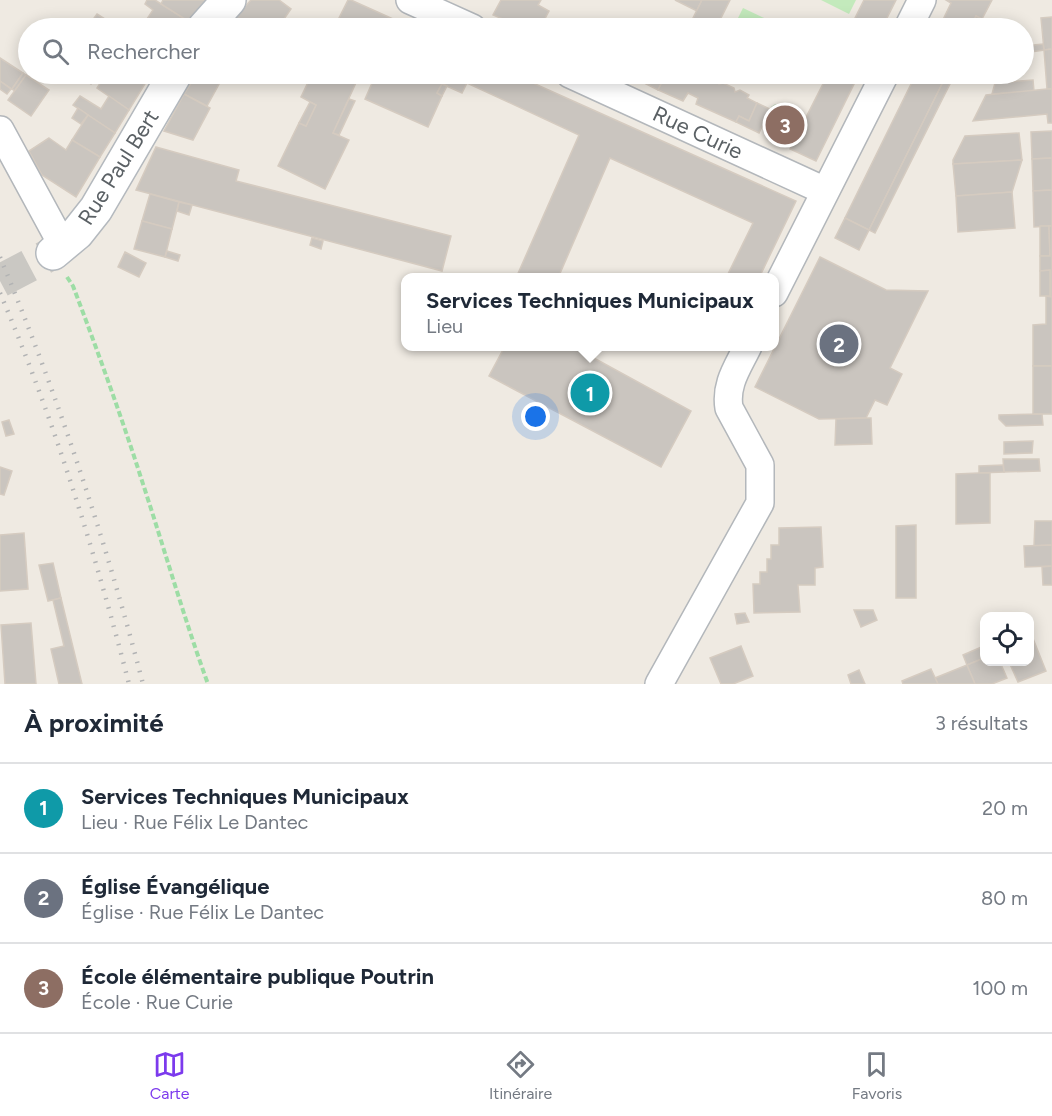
<!DOCTYPE html>
<html lang="fr">
<meta charset="utf-8">
<style>
:root{--surface:#fff;--page:#f2f2f3;--text:#1f2937;--muted:#747a83;--line:#e0e1e3;--accent:#7c3aed}
body{margin:0;font-family:Figtree,sans-serif;background:var(--page);color:var(--text)}
.controls{position:absolute;right:18px;bottom:18px;display:grid;overflow:hidden;border-radius:12px;box-shadow:0 3px 15px #0003}
.controls button{width:54px;height:54px;display:grid;place-items:center;padding:0;border:0;border-bottom:2px solid var(--line);background:var(--surface);color:var(--text);font:30px sans-serif}
.you{position:absolute;left:536px;top:417px;width:21px;height:21px;margin:-15px;border:4px solid #fff;border-radius:50%;background:#1a73e8;box-shadow:0 0 0 9px #1a73e833}
.badge{display:grid;place-items:center;width:39px;height:39px;border-radius:50%;background:var(--accent);color:#fff;font-size:20px;font-weight:700}
.pin{position:absolute;translate:-50% -50%;border:3px solid #fff;box-shadow:0 2px 6px #0006}
.popup{position:absolute;left:401px;top:273px;width:378px;height:78px;box-sizing:border-box;display:grid;place-content:center;border-radius:12px;background:var(--surface);filter:drop-shadow(0 2px 4px #0005);font-size:20px;white-space:nowrap;color:var(--muted)}
.popup b{font-size:22px;color:var(--text)}
.popup::after{content:'';position:absolute;left:50%;top:100%;margin-left:-12px;border:12px solid transparent;border-top-color:var(--surface)}
.list{margin:0;padding:0;list-style:none}
h2{display:flex;justify-content:space-between;align-items:center;height:78px;margin:0;padding:0 24px;font-size:26px}
h2 small{font-size:20px;font-weight:400;color:var(--muted)}
.list li{display:grid;grid-template-columns:39px 1fr auto;gap:18px;align-items:center;box-sizing:border-box;height:90px;padding:0 24px;border-top:2px solid var(--line)}
.list b{display:block;font-size:22px;white-space:nowrap}
.list p{margin:0;font-size:20px;white-space:nowrap;color:var(--muted)}
.list em{font-size:20px;font-style:normal;color:var(--muted)}
.icon{flex:none;width:33px;height:33px;fill:none;stroke:currentColor;stroke-width:2;stroke-linecap:round;stroke-linejoin:round}
.map{position:relative;flex:none;width:1052px;height:684px;overflow:hidden}
.search{position:absolute;background:var(--surface);box-shadow:0 3px 15px #0003;left:18px;right:18px;top:18px;height:66px;display:flex;align-items:center;gap:15px;box-sizing:border-box;padding:0 21px;border-radius:33px;color:var(--muted);font-size:22px}
.sheet{height:348px;background:var(--surface)}
nav{display:flex;justify-content:space-around;align-items:center;box-sizing:border-box;height:84px;border-top:2px solid var(--line);background:var(--surface);font-size:16px;color:var(--muted)}
nav a{display:grid;justify-items:center;gap:3px}
nav .on{color:var(--accent)}
.map>svg:first-child{display:block}
</style>
<div class="map">
<svg width="1052" height="684" viewBox="0 0 1052 684">
<rect width="100%" height="100%" fill="#efeae2"/>
<g fill="#c3eabc">
<polygon points="821,0 856,0 849,14"/>
<polygon points="743,8 785,28 733,28"/>
</g>
<g fill="#cac5bf" stroke="#d5cbc0" stroke-width="1.5">
<polygon points="147,0 155,0 188,21 182,28 148,28 143,25 153,10 145,4"/>
<polygon points="163,0 206,0 188,21 161,4"/>
<polygon points="251,0 279,0 291,9 282,22 280,19 272,27 268,24 264,28 240,28 230,23"/>
<polygon points="348,0 351,0 413,28 334,28"/>
<polygon points="501,0 541,0 538,5 549,11 540,28 524,28 493,15"/>
<polygon points="675,0 702,0 697,11"/>
<polygon points="702,0 730,0 716,28 688,28"/>
<polygon points="864,0 896,0 882,28 850,28"/>
<polygon points="946,0 992,0 982,19 976,16 970,28 939,28 951,3"/>
<polygon points="97,14 119,28 94,28 89,25"/>
<polygon points="976,16 982,19 978,28 970,28"/>
<polygon points="1052,17 1052,49 1044,50 1041,18"/>
<polygon points="280,19 282,22 276,28 264,28 268,24 272,27"/>
<polygon points="1043,44 1044,50 1024,53 1024,46"/>
<polygon points="1052,49 1052,89 1047,89 1044,50"/>
<polygon points="0,58 23,73 12,89 0,81"/>
<polygon points="23,73 26,75 15,91 12,89"/>
<polygon points="85,74 98,74 91,84 82,78"/>
<polygon points="106,74 115,74 120,77 122,74 151,74 129,110 97,88"/>
<polygon points="197,74 222,74 224,75 207,106 184,94"/>
<polygon points="312,74 360,74 333,133 349,140 325,189 278,166 299,123 306,126 316,105 301,97"/>
<polygon points="376,74 513,74 796,201 759,278 726,278 753,223 610,158 558,278 516,278 579,135 467,83 462,93 442,84 437,93 442,96 428,127 365,99"/>
<polygon points="649,74 666,74 658,90 644,83"/>
<polygon points="666,74 698,74 707,78 709,75 717,79 719,84 723,83 734,88 735,92 740,90 749,95 747,98 757,103 749,121 739,116 736,122 696,104 698,98 688,93 683,101 658,90"/>
<polygon points="828,74 859,74 816,161 790,149"/>
<polygon points="916,74 947,74 869,230 845,218"/>
<polygon points="947,74 955,74 875,233 869,230"/>
<polygon points="26,75 49,90 31,116 8,100"/>
<polygon points="1033,80 1034,91 992,94 995,83"/>
<polygon points="0,81 11,89 7,94 0,89"/>
<polygon points="442,84 447,86 442,96 437,93"/>
<polygon points="1047,89 1052,89 1052,123 1048,123 1047,114 973,121 986,95"/>
<polygon points="184,94 210,108 193,140 164,131"/>
<polygon points="80,96 101,109 109,96 129,110 115,133 73,105"/>
<polygon points="349,99 355,101 339,135 333,133"/>
<polygon points="310,102 316,105 306,126 299,123"/>
<polygon points="757,103 770,109 759,133 736,122 739,116 749,121"/>
<polygon points="78,108 88,115 81,124 72,118"/>
<polygon points="88,115 115,133 100,157 72,140"/>
<polygon points="1052,131 1052,158 1032,159 1031,132"/>
<polygon points="1019,133 1022,160 953,164 953,160 965,136"/>
<polygon points="49,138 66,150 72,140 100,157 76,197 42,175 29,151"/>
<polygon points="156,147 239,170 236,181 451,236 442,271 136,190"/>
<polygon points="1052,158 1052,190 1033,191 1032,159"/>
<polygon points="1022,160 1012,192 956,196 953,164"/>
<polygon points="1052,190 1052,226 1034,227 1033,191"/>
<polygon points="1012,192 1015,228 958,232 956,196"/>
<polygon points="150,194 179,202 172,229 142,221"/>
<polygon points="179,202 192,205 189,215 177,211"/>
<polygon points="845,218 869,230 859,250 835,238"/>
<polygon points="142,221 172,229 165,257 134,249"/>
<polygon points="1040,226 1049,226 1050,256 1040,256"/>
<polygon points="1049,226 1052,226 1052,297 1050,296 1050,270 1040,271 1040,256 1050,256"/>
<polygon points="312,238 323,241 321,249 310,245"/>
<polygon points="167,251 180,255 178,261 165,257"/>
<polygon points="125,252 146,263 139,277 118,267"/>
<polygon points="820,257 886,290 928,291 890,368 902,374 887,405 875,400 866,418 819,419 755,387"/>
<polygon points="1050,270 1050,296 1040,296 1040,271"/>
<polygon points="1046,296 1052,297 1052,366 1033,366 1033,325 1046,324"/>
<polygon points="505,346 572,346 691,411 661,467 489,376"/>
<rect x="1033" y="366" width="19" height="48"/>
<polygon points="1042,414 1043,425 1006,426 999,419 999,415"/>
<polygon points="866,418 871,418 872,444 835,445 836,419"/>
<polygon points="9,420 14,434 6,436 2,422"/>
<polygon points="1033,441 1032,453 1004,454 1004,442"/>
<polygon points="1003,459 1039,459 1040,471 1004,472"/>
<polygon points="1003,465 1004,472 979,473 979,466"/>
<polygon points="0,467 12,471 4,495 0,494"/>
<polygon points="979,473 990,473 990,523 956,524 956,474"/>
<polygon points="1035,521 1052,521 1052,545 1034,546"/>
<polygon points="916,525 916,598 896,598 896,526"/>
<polygon points="821,527 823,567 815,568 815,585 798,585 800,612 754,613 753,584 760,584 760,572 767,572 767,559 771,559 771,545 779,545 779,528"/>
<polygon points="24,533 28,589 0,591 0,535"/>
<polygon points="1052,545 1052,566 1025,567 1024,546"/>
<polygon points="53,563 61,598 48,601 39,565"/>
<polygon points="1052,566 1052,585 1043,585 1042,567"/>
<polygon points="61,598 82,684 59,684 51,649 64,646 53,600"/>
<polygon points="854,610 873,610 877,620 861,627"/>
<polygon points="745,613 749,622 737,624 735,614"/>
<polygon points="31,623 36,684 5,684 1,625"/>
<polygon points="1030,631 1046,671 1018,682 1009,662 1030,662"/>
<polygon points="741,646 753,676 733,684 721,684 710,658"/>
<polygon points="984,646 984,658 967,665 963,655"/>
<polygon points="984,658 984,662 1000,662 1007,678 992,684 975,684 967,665"/>
<polygon points="967,665 975,684 938,684 935,678"/>
<polygon points="931,669 938,684 903,684 902,681"/>
<polygon points="859,670 865,684 851,684 848,675"/>
</g>
<g fill="none" stroke-linecap="round" stroke-linejoin="round">
<polyline stroke="#cac8c3" stroke-width="33" stroke-dasharray="33 16" stroke-linecap="butt" points="0,281 53,253"/>
<defs>
<g id="street">
<polyline points="410,0 472,28"/>
<polyline points="908,28 922,0"/>
<polyline points="570,74 825,191"/>
<polyline points="0,130 63,246"/>
<polyline points="774,293 885,74"/>
<path d="M659 684 760 503V465L729 408C725 384 738 367 748 346"/>
</g>
<g id="secondary">
<polyline points="204,28 229,0"/>
<polyline points="53,253 77,233 96,209 175,74"/>
</g>
</defs>
<use href="#street" stroke="#b3b7bb" stroke-width="30"/>
<use href="#secondary" stroke="#b4b9be" stroke-width="36"/>
<path stroke="#9ddda5" stroke-width="4" stroke-dasharray="6 3" stroke-linecap="butt" d="M67 277 73 286C98 352 122 418 143 484 165 551 184 618 208 684"/>
<use href="#street" stroke="#fff" stroke-width="27"/>
<use href="#secondary" stroke="#fff" stroke-width="33"/>
<g stroke="#b2b3b4" stroke-width="4.5" stroke-dasharray="1.5 8" stroke-linecap="butt">
<path d="M0 257C58 396 105 538 143 684"/>
<path d="M0 293C54 419 95 552 129 684"/>
</g>
</g>
<circle fill="#88b27d" cx="778" cy="113" r="9"/>
<g text-anchor="middle" stroke-width="4.5" stroke-linejoin="round" paint-order="stroke">
<g font-size="22" fill="#5b6165" stroke="#fff">
<text transform="translate(698 132) rotate(25)" y="8">Rue Curie</text>
<text transform="translate(118 167) rotate(-58)" y="8">Rue Paul Bert</text>
</g>
</g>
</svg>
<div class="controls">
<button><svg class="icon" aria-label="locate" viewBox="0 0 24 24"><circle cx="12" cy="12" r="6"/><path d="M12 2v4M12 18v4M2 12h4M18 12h4"/></svg></button>
</div>
<div class="you"></div>
<div class="pin badge" style="left:590px;top:393px;background:#0f9aa8">1</div>
<div class="popup"><b>Services Techniques Municipaux</b>Lieu</div>
<div class="pin badge" style="left:839px;top:344px;background:#6b7280">2</div>
<div class="pin badge" style="left:785px;top:125px;background:#8d6e63">3</div>
<div class="search"><svg class="icon" aria-label="search" viewBox="0 0 24 24"><circle cx="10" cy="10" r="6"/><path d="M15 15l6 6"/></svg>Rechercher</div>
</div>
<section class="sheet">
<h2>À proximité<small>3 résultats</small></h2>
<ul class="list">
<li><span class="badge" style="background:#0f9aa8">1</span><div><b>Services Techniques Municipaux</b><p>Lieu · Rue Félix Le Dantec</p></div><em>20 m</em></li>
<li><span class="badge" style="background:#6b7280">2</span><div><b>Église Évangélique</b><p>Église · Rue Félix Le Dantec</p></div><em>80 m</em></li>
<li><span class="badge" style="background:#8d6e63">3</span><div><b>École élémentaire publique Poutrin</b><p>École · Rue Curie</p></div><em>100 m</em></li>
</ul>
</section>
<nav>
<a class="on"><svg class="icon" aria-label="map" viewBox="0 0 24 24"><path d="M3 6l6-2 6 2 6-2v14l-6 2-6-2-6 2zM9 4v14M15 6v14"/></svg>Carte</a>
<a><svg class="icon" aria-label="directions" viewBox="0 0 24 24"><path d="M12 3l9 9-9 9-9-9zM9 14v-3h6M13 9l2 2-2 2"/></svg>Itinéraire</a>
<a><svg class="icon" aria-label="saved" viewBox="0 0 24 24"><path d="M7 4h10v16l-5-4-5 4z"/></svg>Favoris</a>
</nav>
